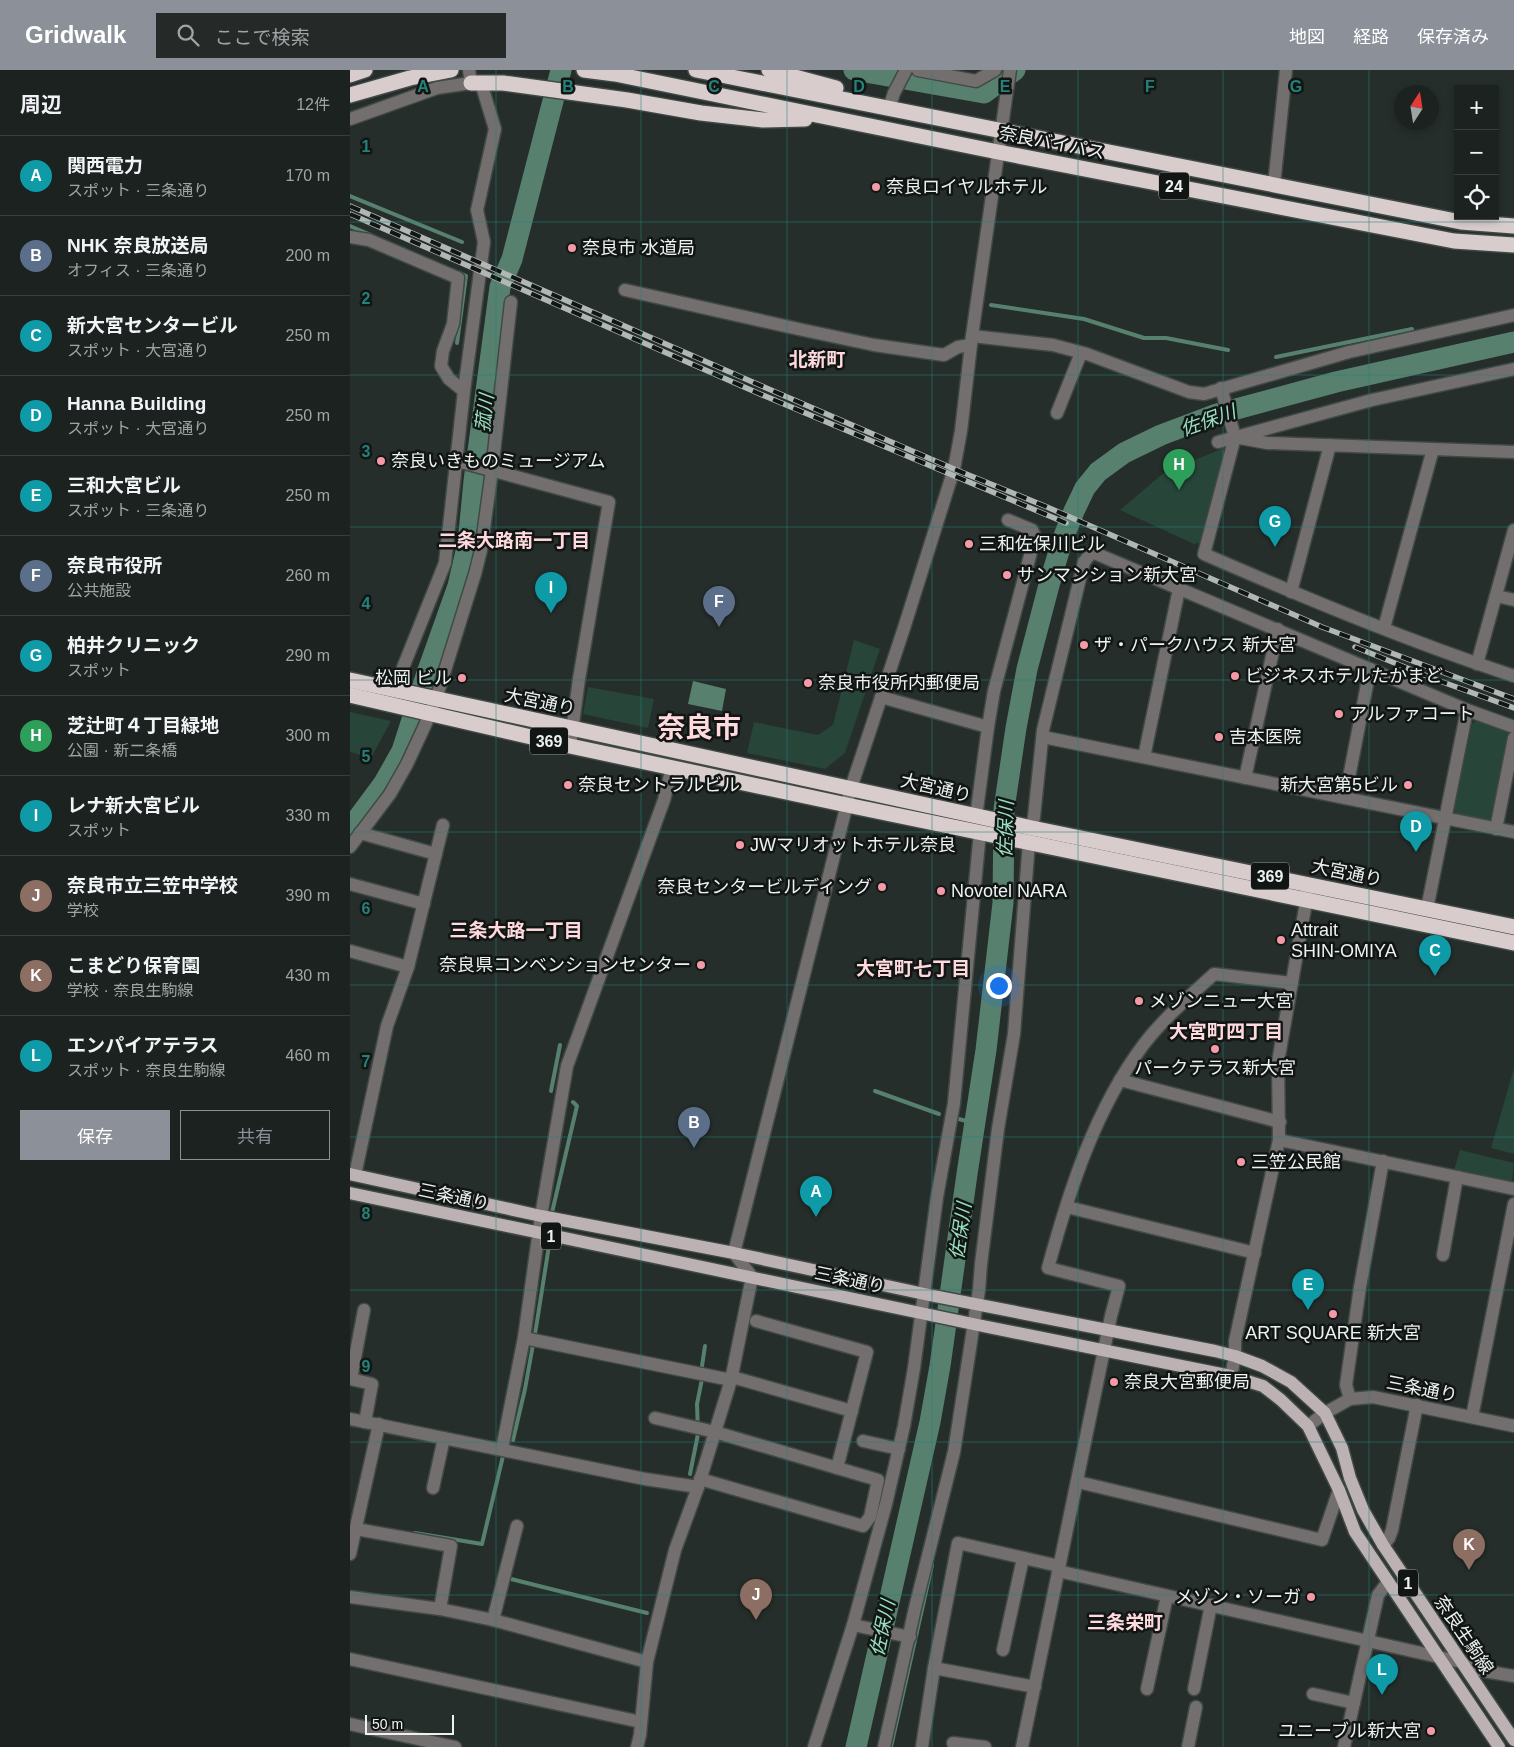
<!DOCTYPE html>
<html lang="ja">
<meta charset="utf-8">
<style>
:root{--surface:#1c2220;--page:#252a29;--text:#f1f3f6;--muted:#a0a4a5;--line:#3a3f3e;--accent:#8c9099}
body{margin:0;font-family:Arial,"Noto Sans JP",sans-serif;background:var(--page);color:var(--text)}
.controls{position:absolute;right:15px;top:15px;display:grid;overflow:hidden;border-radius:0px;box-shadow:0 2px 8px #0003}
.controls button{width:45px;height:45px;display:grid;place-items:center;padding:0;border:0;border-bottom:1px solid var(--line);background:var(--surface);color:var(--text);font:25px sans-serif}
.compass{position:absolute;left:1044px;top:15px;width:45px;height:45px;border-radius:50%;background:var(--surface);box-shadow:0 2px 8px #0003;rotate:12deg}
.scale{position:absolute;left:15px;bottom:12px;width:89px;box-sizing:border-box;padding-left:5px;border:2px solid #ecf2ef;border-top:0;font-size:14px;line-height:18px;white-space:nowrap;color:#ecf2ef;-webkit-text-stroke:4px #111513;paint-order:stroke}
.you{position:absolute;left:648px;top:915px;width:18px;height:18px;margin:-12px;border:4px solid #fff;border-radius:50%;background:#1a73e8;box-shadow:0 0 0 8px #1a73e833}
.badge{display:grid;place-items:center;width:32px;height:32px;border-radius:50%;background:var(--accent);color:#fff;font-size:16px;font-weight:700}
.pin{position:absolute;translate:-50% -41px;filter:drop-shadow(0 1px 2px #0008)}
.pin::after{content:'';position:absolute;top:26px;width:18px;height:15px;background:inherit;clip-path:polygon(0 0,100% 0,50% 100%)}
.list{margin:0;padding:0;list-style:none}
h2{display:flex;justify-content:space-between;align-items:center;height:65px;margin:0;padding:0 20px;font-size:21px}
h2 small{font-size:16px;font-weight:400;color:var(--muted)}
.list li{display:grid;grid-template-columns:32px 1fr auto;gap:15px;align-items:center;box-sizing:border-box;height:80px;padding:0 20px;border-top:1px solid var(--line)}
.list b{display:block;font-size:19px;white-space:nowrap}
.list p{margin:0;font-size:16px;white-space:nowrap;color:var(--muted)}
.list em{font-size:16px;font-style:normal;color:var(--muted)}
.actions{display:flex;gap:10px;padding:15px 20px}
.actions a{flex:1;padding:11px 0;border:1px solid var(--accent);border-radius:0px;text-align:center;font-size:18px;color:var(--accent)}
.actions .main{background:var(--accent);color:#fff}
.icon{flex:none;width:28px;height:28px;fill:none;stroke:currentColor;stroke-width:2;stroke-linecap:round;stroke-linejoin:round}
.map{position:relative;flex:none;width:1164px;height:1677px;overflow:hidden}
header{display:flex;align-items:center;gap:30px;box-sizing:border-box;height:70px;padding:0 25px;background:var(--accent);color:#fff}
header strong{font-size:24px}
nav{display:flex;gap:28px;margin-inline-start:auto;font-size:18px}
.search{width:350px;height:45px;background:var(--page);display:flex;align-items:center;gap:12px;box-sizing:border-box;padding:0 18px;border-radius:0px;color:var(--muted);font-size:19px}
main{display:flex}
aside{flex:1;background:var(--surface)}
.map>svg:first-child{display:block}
</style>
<header>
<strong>Gridwalk</strong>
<div class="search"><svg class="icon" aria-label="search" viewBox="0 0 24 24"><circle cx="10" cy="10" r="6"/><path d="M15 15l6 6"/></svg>ここで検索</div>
<nav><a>地図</a><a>経路</a><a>保存済み</a></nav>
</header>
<main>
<aside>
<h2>周辺<small>12件</small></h2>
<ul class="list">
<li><span class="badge" style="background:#0f9aa8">A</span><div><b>関西電力</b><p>スポット · 三条通り</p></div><em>170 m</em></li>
<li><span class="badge" style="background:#5c6f8a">B</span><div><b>NHK 奈良放送局</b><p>オフィス · 三条通り</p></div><em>200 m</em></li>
<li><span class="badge" style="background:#0f9aa8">C</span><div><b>新大宮センタービル</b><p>スポット · 大宮通り</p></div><em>250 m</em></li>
<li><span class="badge" style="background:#0f9aa8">D</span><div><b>Hanna Building</b><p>スポット · 大宮通り</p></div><em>250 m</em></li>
<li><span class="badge" style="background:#0f9aa8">E</span><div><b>三和大宮ビル</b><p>スポット · 三条通り</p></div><em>250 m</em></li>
<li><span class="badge" style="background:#5c6f8a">F</span><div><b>奈良市役所</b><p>公共施設</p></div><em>260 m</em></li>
<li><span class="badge" style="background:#0f9aa8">G</span><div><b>柏井クリニック</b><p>スポット</p></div><em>290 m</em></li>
<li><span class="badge" style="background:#2e9e5b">H</span><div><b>芝辻町４丁目緑地</b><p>公園 · 新二条橋</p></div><em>300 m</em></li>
<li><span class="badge" style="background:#0f9aa8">I</span><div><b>レナ新大宮ビル</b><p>スポット</p></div><em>330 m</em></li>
<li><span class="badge" style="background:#8d6e63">J</span><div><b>奈良市立三笠中学校</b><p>学校</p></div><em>390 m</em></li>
<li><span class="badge" style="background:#8d6e63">K</span><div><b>こまどり保育園</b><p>学校 · 奈良生駒線</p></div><em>430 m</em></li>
<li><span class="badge" style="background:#0f9aa8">L</span><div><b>エンパイアテラス</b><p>スポット · 奈良生駒線</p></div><em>460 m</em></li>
</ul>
<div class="actions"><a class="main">保存</a><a>共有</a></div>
</aside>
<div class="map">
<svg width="1164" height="1677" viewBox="0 0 1164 1677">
<rect width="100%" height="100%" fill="#252e2a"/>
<g fill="#274539">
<polygon points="872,379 875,381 852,472 844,474 770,440 816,401"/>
<polygon points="504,570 530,579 495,683 475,699 397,683 404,652 468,665 483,655"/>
<polygon points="238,617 304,629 298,658 233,644"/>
<polygon points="0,642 41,651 21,688 0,682"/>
<polygon points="1128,649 1158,660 1161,666 1145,748 1138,752 1108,746 1104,740 1122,654"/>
<polygon points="1164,998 1164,1084 1141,1078"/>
<polygon points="1110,1080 1164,1093 1162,1114 1104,1100"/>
</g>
<polygon fill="#57806f" points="343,611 376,619 372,641 338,634"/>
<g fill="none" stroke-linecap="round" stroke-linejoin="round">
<g stroke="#57806f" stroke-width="4">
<polyline points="0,126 112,172"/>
<polyline points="0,156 21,165"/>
<polyline points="641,235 734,249 794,268 816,268 878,280"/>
<polyline points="107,273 116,206 108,202"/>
<polyline points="926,287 1062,259"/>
<polyline points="201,1021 210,975"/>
<polyline points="525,1021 589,1044"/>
<polyline points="605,1048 624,1053"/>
<polyline points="163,1370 175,1319 186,1258 198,1182 200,1151 227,1036 223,1032"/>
<polyline points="340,1404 348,1364 347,1334 352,1309 352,1296 355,1276"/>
<polyline points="65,1463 132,1474 153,1386"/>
<polyline points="161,1509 297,1543"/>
<polyline points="541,1677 582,1495"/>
</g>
<g stroke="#57806f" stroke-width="21">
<polyline points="504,0 634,23 665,0"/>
<polyline points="0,759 34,713 52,681 77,603 108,516 118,473 124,411 150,217 162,189 211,0"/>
<polyline points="506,1677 580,1352 590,1296 617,1104 636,980 653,833 654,739 666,658 677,599 699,515 712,471 724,441 735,418 748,402 774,383 811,365 864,345 986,312 1164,272"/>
</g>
<defs>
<g id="minor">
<polyline points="568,0 626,11 645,0"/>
<polyline points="539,38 544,23 556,0"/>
<polyline points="0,49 87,18 121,13 119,0"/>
<polyline points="924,115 936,0"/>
<polyline points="0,167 19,170 108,208 103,254 93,281 91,296 99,309 114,321"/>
<polyline points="275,220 453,260 524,275 594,285 608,277 621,275"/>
<polyline points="622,266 703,275 737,284 839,322 854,324 999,282 1164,245"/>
<path d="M871 318 885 367 854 484C955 528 1058 571 1164 606"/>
<polyline points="707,343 731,283"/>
<polyline points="890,368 917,373 1164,382"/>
<polyline points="868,372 1022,330 1164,299"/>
<polyline points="107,391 259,432 229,609 220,676"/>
<polyline points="941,522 980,375"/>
<polyline points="1146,526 1164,530"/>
<polyline points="1034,558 1083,379"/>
<polyline points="1127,594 1164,460"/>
<polyline points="44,620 95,493 114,321 134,172 127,140 145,59 131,13"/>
<polyline points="531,627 638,657"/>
<polyline points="693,667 1164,762"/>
<polyline points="794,687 829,519"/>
<polyline points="895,708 928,559"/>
<polyline points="995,728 1020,599"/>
<polyline points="626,747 638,657 644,621 685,467 682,460 658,450"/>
<polyline points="1146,759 1164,668"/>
<polyline points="10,763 86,784"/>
<polyline points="0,777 40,724 57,694 76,653 86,629 125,504 131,480 142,400 161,232"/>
<polyline points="0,814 74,834"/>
<polyline points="1077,839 1117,640"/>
<polyline points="0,881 58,897"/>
<polyline points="770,1010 930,1052"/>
<polyline points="929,1070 1164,1119"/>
<polyline points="5,1105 37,956 58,897 93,755"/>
<polyline points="717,1137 905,1183"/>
<polyline points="1093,1185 1107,1107"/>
<polyline points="14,1240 1,1309 22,1314 15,1352"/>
<polyline points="406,1251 517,1282 487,1398"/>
<polyline points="174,1268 381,1310"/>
<polyline points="881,1306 885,1286 885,1271 929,1070 928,992 958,821"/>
<polyline points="382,1307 502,1341"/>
<polyline points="1000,1329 996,1315 1010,1217 1033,1091"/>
<polyline points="1122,1347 1164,1134"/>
<polyline points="305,1348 365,1362 528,1410 520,1447 513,1456 350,1409"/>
<polyline points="0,1349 295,1409 348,1417"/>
<polyline points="958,1356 975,1343 1000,1329 1023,1327 1164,1356"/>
<polyline points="513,1371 549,1379"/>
<polyline points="152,1379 174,1268 191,1146 217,996 314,730 322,697"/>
<polyline points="728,1412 972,1470 989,1420"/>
<polyline points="83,1418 94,1368"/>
<polyline points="6,1459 101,1476 90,1539"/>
<polyline points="1033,1475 1039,1468 1042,1460 1067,1335"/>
<polyline points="0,1484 29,1354"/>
<polyline points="708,1501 1111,1592 1128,1600 1164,1606"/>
<polyline points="0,1527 90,1539 143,1550 297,1592"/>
<polyline points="143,1550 167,1456"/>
<polyline points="503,1555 560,1567"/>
<polyline points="653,1580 673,1488"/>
<polyline points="0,1589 291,1652"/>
<polyline points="584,1598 685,1617"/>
<polyline points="797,1619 817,1526"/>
<polyline points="844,1619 861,1535"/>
<polyline points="963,1624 1004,1633"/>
<polyline points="0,1654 105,1677"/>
<polyline points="603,1673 635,1677"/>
<polyline points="287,1677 290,1665 297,1592 325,1480 348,1417 381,1310 402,1207 384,1183 501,718 554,558 604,399 611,361 622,266 660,0"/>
<polyline points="464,1677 503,1555 536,1434 554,1356 564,1298 587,1127 604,1033 630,762"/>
<polyline points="534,1677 565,1538 604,1382 629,1220 631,1194 648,1059 664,964 679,772 684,747 693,660 734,492 742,482 1117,640 1164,657"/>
<polyline points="572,1677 584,1598 608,1473 709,1496"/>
<path d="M672 1677 761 1246 769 1216 698 1198C719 1121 745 1039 794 974 814 948 840 926 864 904L942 913"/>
<polyline points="838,1677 846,1637"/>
<polyline points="994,1677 1028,1525 1037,1513"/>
</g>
<g id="major">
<polyline points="0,1104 191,1146 384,1183 579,1225 865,1281 885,1286 912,1296 941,1312 975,1343 992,1378 1000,1408 1013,1440 1033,1475 1164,1670"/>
<polyline points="0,1123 623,1254 881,1306 913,1316 931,1330 958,1356 989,1420 1005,1462 1149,1677"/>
</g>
<g id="highway">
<polyline points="234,0 265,4 648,82 1104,171 1164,175"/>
<polyline points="346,0 1111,152 1164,156"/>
<polyline points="419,0 486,18"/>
<polyline points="0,5 15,0"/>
<polyline points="121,13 153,13 277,30 351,43 413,50 455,49"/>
<polyline points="0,25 60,8 101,0"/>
<polyline points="0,610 682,758 1164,857"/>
<polyline points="0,625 220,676 497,735 1164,873"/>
</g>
</defs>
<use href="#minor" stroke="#414946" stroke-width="15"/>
<use href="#major" stroke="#414946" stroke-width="15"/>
<use href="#highway" stroke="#414946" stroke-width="18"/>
<use href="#minor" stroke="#746f6f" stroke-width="12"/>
<use href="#major" stroke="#bdb2b3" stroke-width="12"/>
<use href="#highway" stroke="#d9cccd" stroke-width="15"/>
<defs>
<g id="rail">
<polyline points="0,136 414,317 604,399 697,437 972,557 1164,629"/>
<polyline points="0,144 410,324 716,453"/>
<polyline points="1005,577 1087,610 1164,638"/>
</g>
</defs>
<use href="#rail" stroke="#b1b7b4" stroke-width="5.5"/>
<use href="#rail" stroke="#111513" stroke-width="4" stroke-dasharray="11" stroke-linecap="butt"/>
</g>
<path fill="none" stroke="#25827b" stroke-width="1" stroke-opacity="0.55" d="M146 0V1677M291 0V1677M437 0V1677M582 0V1677M728 0V1677M873 0V1677M1019 0V1677M0 152H1164M0 305H1164M0 457H1164M0 610H1164M0 762H1164M0 915H1164M0 1067H1164M0 1220H1164M0 1372H1164M0 1525H1164"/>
<g fill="#f49aa6" stroke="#111513" stroke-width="2">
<circle cx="526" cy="117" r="5"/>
<circle cx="222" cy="178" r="5"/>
<circle cx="31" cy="391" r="5"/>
<circle cx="619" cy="474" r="5"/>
<circle cx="657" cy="505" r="5"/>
<circle cx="734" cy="575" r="5"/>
<circle cx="885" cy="606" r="5"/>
<circle cx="112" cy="608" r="5"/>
<circle cx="458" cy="613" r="5"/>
<circle cx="989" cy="644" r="5"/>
<circle cx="869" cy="667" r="5"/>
<circle cx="218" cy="715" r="5"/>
<circle cx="1058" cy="715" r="5"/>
<circle cx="390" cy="775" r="5"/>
<circle cx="532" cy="817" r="5"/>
<circle cx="591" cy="821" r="5"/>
<circle cx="931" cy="870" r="5"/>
<circle cx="351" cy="895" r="5"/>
<circle cx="789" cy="931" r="5"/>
<circle cx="865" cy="979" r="5"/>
<circle cx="891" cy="1092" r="5"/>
<circle cx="983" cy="1244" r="5"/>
<circle cx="764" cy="1312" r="5"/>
<circle cx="961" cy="1527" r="5"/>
<circle cx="1081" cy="1661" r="5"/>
</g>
<g text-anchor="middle" stroke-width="5" stroke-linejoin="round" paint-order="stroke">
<g fill="#111513" stroke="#aab0ad" stroke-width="1">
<rect x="809" y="102.5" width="30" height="27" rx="4"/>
<rect x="180" y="657.5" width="38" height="27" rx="4"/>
<rect x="901" y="792.5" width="38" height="27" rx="4"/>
<rect x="191" y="1152.5" width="20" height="27" rx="4"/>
<rect x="1048" y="1499.5" width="20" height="27" rx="4"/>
</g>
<g font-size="16" font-weight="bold" fill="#ecf2ef">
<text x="824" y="122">24</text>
<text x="199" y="677">369</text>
<text x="920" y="812">369</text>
<text x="201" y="1172">1</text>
<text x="1058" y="1519">1</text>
</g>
<g font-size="18" fill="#ecf2ef" stroke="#111513">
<text transform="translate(702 73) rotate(11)" y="6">奈良バイパス</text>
<text transform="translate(190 632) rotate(12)" y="6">大宮通り</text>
<text transform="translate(586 718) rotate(13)" y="6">大宮通り</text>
<text transform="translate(997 803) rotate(12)" y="6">大宮通り</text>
<text transform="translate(104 1127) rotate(12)" y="6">三条通り</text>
<text transform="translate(500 1210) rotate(12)" y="6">三条通り</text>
<text transform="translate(1072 1319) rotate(11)" y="6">三条通り</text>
<text transform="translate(1114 1565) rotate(56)" y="6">奈良生駒線</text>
</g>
<g font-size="18" fill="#ecf2ef" stroke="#111513" text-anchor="start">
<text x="536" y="123">奈良ロイヤルホテル</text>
<text x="232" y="184">奈良市 水道局</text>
<text x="41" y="397">奈良いきものミュージアム</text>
<text x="629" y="480">三和佐保川ビル</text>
<text x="667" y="511">サンマンション新大宮</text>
<text x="744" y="581">ザ・パークハウス 新大宮</text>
<text x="895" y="612">ビジネスホテルたかまど</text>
<text x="102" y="614" text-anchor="end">松岡 ビル</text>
<text x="468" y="619">奈良市役所内郵便局</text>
<text x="999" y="650">アルファコート</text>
<text x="879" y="673">吉本医院</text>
<text x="228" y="721">奈良セントラルビル</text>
<text x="1048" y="721" text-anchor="end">新大宮第5ビル</text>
<text x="400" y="781">JWマリオットホテル奈良</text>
<text x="522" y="823" text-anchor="end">奈良センタービルディング</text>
<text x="601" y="827">Novotel NARA</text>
<text x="941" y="866">Attrait<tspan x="941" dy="21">SHIN-OMIYA</tspan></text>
<text x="341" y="901" text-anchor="end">奈良県コンベンションセンター</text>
<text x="799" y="937">メゾンニュー大宮</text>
<text x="865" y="1004" text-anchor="middle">パークテラス新大宮</text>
<text x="901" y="1098">三笠公民館</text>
<text x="983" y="1269" text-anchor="middle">ART SQUARE 新大宮</text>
<text x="774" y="1318">奈良大宮郵便局</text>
<text x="951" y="1533" text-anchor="end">メゾン・ソーガ</text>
<text x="1071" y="1667" text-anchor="end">ユニーブル新大宮</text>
</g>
<g font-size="19" font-weight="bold" fill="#fedade" stroke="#111513">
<text x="467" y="296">北新町</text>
<text x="164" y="477">二条大路南一丁目</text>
<text x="166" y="867">三条大路一丁目</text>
<text x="563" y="905">大宮町七丁目</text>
<text x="876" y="968">大宮町四丁目</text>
<text x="775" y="1559">三条栄町</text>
</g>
<g font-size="19" font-style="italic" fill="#99e1c2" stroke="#111513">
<text transform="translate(134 343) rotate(-83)" y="7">菰川</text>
<text transform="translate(858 350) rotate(-20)" y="7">佐保川</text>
<text transform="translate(655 759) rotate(-88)" y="7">佐保川</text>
<text transform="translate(610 1161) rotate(-82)" y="7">佐保川</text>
<text transform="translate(532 1558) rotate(-78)" y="7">佐保川</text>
</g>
<g font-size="28" font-weight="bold" fill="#fedade" stroke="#111513">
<text x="349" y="667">奈良市</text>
</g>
</g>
<g font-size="16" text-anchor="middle" font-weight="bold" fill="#25827b" stroke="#111513" stroke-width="5" stroke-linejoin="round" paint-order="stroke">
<text x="73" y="22">A</text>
<text x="218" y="22">B</text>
<text x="364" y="22">C</text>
<text x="509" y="22">D</text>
<text x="655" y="22">E</text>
<text x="800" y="22">F</text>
<text x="946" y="22">G</text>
<text x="16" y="82">1</text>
<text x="16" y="234">2</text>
<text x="16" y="387">3</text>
<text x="16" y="539">4</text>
<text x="16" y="692">5</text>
<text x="16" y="844">6</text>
<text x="16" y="997">7</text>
<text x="16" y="1149">8</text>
<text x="16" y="1302">9</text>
</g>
</svg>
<div class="controls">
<button>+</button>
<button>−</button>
<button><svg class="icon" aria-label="locate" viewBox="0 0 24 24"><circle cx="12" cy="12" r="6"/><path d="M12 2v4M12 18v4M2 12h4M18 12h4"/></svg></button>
</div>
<svg class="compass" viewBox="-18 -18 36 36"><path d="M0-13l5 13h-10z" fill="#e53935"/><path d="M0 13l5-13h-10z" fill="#a0a4a5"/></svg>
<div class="scale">50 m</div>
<div class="you"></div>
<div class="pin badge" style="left:466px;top:1147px;background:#0f9aa8">A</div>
<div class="pin badge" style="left:344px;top:1078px;background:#5c6f8a">B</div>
<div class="pin badge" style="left:1085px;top:906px;background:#0f9aa8">C</div>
<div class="pin badge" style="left:1066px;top:782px;background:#0f9aa8">D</div>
<div class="pin badge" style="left:958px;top:1240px;background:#0f9aa8">E</div>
<div class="pin badge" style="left:369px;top:557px;background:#5c6f8a">F</div>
<div class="pin badge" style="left:925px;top:477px;background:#0f9aa8">G</div>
<div class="pin badge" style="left:829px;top:420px;background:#2e9e5b">H</div>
<div class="pin badge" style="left:201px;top:543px;background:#0f9aa8">I</div>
<div class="pin badge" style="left:406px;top:1550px;background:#8d6e63">J</div>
<div class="pin badge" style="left:1119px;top:1500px;background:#8d6e63">K</div>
<div class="pin badge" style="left:1032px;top:1625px;background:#0f9aa8">L</div>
</div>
</main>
